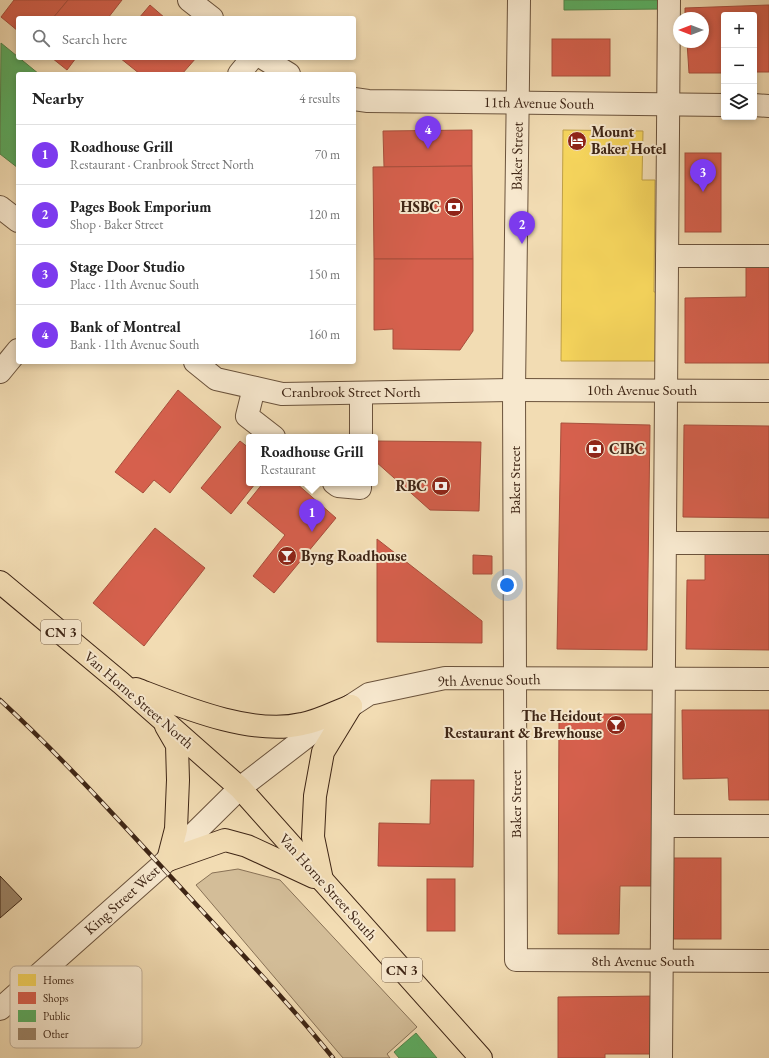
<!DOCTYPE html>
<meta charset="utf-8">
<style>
:root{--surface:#fff;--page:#f2f2f2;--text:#222;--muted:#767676;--line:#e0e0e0;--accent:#7c3aed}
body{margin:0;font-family:"EB Garamond",serif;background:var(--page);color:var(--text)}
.controls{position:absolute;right:12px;top:12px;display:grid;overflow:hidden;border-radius:4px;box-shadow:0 2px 6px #0003}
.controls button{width:36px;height:36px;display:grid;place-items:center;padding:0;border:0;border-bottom:1px solid var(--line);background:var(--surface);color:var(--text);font:20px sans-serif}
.compass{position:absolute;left:673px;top:12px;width:36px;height:36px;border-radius:50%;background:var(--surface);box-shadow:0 2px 6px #0003;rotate:270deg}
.you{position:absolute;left:507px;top:585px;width:14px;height:14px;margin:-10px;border:3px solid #fff;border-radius:50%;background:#1a73e8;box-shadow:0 0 0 6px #1a73e833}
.badge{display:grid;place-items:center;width:26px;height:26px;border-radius:50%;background:var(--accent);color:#fff;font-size:13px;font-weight:700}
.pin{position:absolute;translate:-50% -33px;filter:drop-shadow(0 1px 2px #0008)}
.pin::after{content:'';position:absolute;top:21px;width:14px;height:12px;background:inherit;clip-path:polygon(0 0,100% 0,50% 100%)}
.popup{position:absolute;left:246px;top:434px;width:132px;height:52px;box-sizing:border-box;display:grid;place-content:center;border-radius:4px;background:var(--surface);filter:drop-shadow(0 1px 3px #0005);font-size:13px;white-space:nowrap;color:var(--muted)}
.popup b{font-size:15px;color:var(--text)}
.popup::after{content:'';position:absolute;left:50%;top:100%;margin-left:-8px;border:8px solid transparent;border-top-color:var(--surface)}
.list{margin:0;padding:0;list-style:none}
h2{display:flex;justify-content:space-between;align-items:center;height:52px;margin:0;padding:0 16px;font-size:17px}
h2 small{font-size:13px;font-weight:400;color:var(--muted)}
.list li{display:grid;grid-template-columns:26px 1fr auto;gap:12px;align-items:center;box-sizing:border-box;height:60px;padding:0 16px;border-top:1px solid var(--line)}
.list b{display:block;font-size:15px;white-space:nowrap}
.list p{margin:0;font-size:13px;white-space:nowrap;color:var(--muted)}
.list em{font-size:13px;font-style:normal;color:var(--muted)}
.icon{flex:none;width:22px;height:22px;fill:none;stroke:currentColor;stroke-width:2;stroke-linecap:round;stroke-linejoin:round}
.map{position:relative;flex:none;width:769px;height:1058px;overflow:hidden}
.search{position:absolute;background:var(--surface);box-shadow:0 2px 6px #0003;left:16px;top:16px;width:340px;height:44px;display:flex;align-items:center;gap:10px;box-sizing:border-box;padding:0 14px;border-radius:4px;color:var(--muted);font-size:15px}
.panel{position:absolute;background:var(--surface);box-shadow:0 2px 6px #0003;left:16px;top:72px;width:340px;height:292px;border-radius:4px}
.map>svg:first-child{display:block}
</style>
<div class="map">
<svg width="769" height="1058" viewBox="0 0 769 1058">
<rect width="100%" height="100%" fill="#f2dcb3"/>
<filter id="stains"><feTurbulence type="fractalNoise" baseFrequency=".005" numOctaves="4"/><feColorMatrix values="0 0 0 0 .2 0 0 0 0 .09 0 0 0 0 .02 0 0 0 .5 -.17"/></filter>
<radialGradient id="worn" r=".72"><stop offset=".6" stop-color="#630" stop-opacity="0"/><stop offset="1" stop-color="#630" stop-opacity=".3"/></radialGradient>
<polygon fill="#d3bd98" stroke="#887156" points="238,869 280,880 417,1027 387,1054 390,1058 343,1058 196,885 212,873"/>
<polygon fill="#f6d55c" stroke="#bfa047" points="563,130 643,131 642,180 655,180 654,292 666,292 666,361 561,361"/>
<g fill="#d6604d" stroke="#a84e3c">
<polygon points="14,0 68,0 53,18 18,18 18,31 1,17"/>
<polygon points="68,0 122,0 108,18 53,18"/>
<polygon points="150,5 165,18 139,18"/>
<polygon points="769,5 769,72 754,72 754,15 724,15 724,73 689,73 687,42 703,42 703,18 685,18 685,8"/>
<rect x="552" y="39" width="58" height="37"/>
<polygon points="52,58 76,58 67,70"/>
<polygon points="120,58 196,58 182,74 140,74"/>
<polygon points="472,130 472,166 384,167 383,131"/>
<rect x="685" y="153" width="36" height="79"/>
<polygon points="472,166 473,259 374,259 373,167"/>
<polygon points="374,259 473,259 473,331 460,350 393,349 393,329 374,330"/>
<polygon points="746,261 769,261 769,363 685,363 685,298 746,297"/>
<polygon points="178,390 221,427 170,493 154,480 143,493 115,472"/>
<polygon points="561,423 650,425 647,650 557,649"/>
<polygon points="684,425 769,426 769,518 683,517"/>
<polygon points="240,441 249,448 249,476 248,478 249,483 255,484 231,514 201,488"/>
<polygon points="375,441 481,442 479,511 430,510 375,461"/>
<polygon points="263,483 296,483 336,518 274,593 253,576 285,535 247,503"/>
<polygon points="155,528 205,568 144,646 93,603"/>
<polygon points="377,539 482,621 482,643 377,642"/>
<polygon points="705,550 769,551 769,650 686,649 687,580 705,580"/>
<polygon points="473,555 492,556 492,574 473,574"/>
<polygon points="682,710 769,710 769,800 729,800 728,778 683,779"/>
<polygon points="559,714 653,714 653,886 620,886 619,934 558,934"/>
<polygon points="431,780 474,780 473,867 378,866 379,823 430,824"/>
<rect x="673" y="858" width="48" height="81"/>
<rect x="427" y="879" width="28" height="52"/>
<polygon points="660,996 659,1054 605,1054 605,1058 558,1058 558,997"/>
</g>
<g fill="#5aae61" stroke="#52854a">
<polygon points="564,0 664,0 664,9 564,10"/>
<polygon points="1,43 39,74 18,74 18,168 0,154"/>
<polygon points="416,1033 437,1058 399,1058 394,1052"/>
</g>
<polygon fill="#9c8467" stroke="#3e2515" points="0,876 22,899 0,918"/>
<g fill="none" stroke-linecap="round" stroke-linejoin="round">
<defs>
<g id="minor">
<polyline points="189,0 212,18"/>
<polyline points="519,0 514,390 516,960 769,961"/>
<polyline points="263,58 289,74"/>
<polyline points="239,74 252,58"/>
<polyline points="354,99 368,101 724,105"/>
<polyline points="754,105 769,106"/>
<polyline points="0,207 18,221"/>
<polyline points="667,256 769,256"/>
<polyline points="195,362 216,379 282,394 514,390 769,391"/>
<polyline points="0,372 18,350"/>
<polyline points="254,388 247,416 274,437"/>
<polyline points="361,437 361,393"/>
<polyline points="334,483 338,486 360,488 360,483"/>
<polyline points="665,543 769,543"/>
<polyline points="663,826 769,826"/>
<polyline points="0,1009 161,866 240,788 323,724 369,694 445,678 769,679"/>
<polyline points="661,1058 669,0"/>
</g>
<g id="highway">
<polyline points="0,582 121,683 240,788 481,1058"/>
<path d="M136 689C183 707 252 736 302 724 319 721 335 712 351 706"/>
<polyline points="166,726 177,745 178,780 176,829 168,860"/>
<polyline points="168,860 225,840 247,846 314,877"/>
<polyline points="322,880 313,837 315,796 323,752 351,706"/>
</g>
</defs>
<use href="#minor" stroke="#6b533c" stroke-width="24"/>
<use href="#highway" stroke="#3e2515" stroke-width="24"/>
<use href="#minor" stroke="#f7e8ce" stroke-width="22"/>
<use href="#highway" stroke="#f2dcb3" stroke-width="22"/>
<defs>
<path id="rail" d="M0 700C64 759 123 825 182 889 233 945 286 999 333 1058"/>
</defs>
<use href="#rail" stroke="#3e2515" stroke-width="4.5"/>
<use href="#rail" stroke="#f7e8ce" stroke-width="3" stroke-dasharray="9" stroke-linecap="butt"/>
</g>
<defs>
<symbol id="hotel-disc" viewBox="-11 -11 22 22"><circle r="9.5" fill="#8f2418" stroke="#f7e8ce"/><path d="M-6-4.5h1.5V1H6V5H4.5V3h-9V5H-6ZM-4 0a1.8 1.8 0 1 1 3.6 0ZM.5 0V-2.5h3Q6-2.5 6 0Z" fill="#fff"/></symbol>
<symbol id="bank-disc" viewBox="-11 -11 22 22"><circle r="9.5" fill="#8f2418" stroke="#f7e8ce"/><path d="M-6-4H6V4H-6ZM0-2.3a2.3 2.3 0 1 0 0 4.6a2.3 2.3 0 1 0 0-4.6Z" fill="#fff"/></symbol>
<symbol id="bar-disc" viewBox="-11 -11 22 22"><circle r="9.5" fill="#8f2418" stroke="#f7e8ce"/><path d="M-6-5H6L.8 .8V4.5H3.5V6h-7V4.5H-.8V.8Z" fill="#fff"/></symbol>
</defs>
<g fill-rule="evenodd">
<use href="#hotel-disc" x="566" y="130" width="22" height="22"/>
<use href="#bank-disc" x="443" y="196" width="22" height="22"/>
<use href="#bank-disc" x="584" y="438" width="22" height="22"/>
<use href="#bank-disc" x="430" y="475" width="22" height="22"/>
<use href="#bar-disc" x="276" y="545" width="22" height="22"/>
<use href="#bar-disc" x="605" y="714" width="22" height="22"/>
</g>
<g text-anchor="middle" stroke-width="4" stroke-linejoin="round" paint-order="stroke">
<g fill="#f7e8ce" stroke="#76604c" stroke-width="1">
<rect x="41" y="620" width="40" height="24" rx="3"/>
<rect x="382" y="958" width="40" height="24" rx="3"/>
</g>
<g font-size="14" font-weight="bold" fill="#3e2515">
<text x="61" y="637">CN 3</text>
<text x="402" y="975">CN 3</text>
</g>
<g font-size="15" fill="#3e2515" stroke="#f7e8ce">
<text transform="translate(539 103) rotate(1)" y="5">11th Avenue South</text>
<text transform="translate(517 156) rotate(-89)" y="5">Baker Street</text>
<text x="642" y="395">10th Avenue South</text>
<text x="351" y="397">Cranbrook Street North</text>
<text transform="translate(515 480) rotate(-90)" y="5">Baker Street</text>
<text transform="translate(489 680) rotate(-1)" y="5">9th Avenue South</text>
<text transform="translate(139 700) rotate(41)" y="5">Van Horne Street North</text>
<text transform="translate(516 804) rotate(-90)" y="5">Baker Street</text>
<text transform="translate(328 887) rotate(48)" y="5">Van Horne Street South</text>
<text transform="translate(122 900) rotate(-42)" y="5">King Street West</text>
<text x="643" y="966">8th Avenue South</text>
</g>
<g font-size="15" font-weight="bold" fill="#3e2515" stroke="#f7e8ce" text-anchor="start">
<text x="591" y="137">Mount<tspan x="591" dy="17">Baker Hotel</tspan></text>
<text x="440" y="212" text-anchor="end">HSBC</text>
<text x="609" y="454">CIBC</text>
<text x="427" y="491" text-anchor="end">RBC</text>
<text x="301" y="561">Byng Roadhouse</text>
<text x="602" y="721" text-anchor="end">The Heidout<tspan x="602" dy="17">Restaurant &amp; Brewhouse</tspan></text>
</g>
</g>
<rect x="10" y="966" width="132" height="82" rx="6" fill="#f7e8ce" stroke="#c0ae96" stroke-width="1"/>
<rect x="18" y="974" width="18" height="12" fill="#f6d55c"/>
<rect x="18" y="992" width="18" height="12" fill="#d6604d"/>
<rect x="18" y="1010" width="18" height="12" fill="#5aae61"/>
<rect x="18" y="1028" width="18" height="12" fill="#9c8467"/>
<g font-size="11" fill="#3e2515">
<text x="43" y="984">Homes</text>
<text x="43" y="1002">Shops</text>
<text x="43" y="1020">Public</text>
<text x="43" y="1038">Other</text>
</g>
<rect width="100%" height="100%" filter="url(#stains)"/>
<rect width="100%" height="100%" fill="url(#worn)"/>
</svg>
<div class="controls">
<button>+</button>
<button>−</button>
<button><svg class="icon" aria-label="layers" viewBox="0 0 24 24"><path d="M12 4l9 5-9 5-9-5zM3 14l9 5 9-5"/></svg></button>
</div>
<svg class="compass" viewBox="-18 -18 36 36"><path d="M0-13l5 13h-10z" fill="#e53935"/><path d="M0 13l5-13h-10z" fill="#767676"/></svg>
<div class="you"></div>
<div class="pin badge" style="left:312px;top:532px">1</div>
<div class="popup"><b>Roadhouse Grill</b>Restaurant</div>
<div class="pin badge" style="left:522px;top:244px">2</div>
<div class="pin badge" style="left:703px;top:192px">3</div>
<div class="pin badge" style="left:428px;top:149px">4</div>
<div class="search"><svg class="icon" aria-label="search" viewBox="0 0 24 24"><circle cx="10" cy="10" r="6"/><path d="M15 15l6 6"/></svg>Search here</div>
<section class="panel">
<h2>Nearby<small>4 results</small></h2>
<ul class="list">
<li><span class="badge">1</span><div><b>Roadhouse Grill</b><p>Restaurant · Cranbrook Street North</p></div><em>70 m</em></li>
<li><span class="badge">2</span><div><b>Pages Book Emporium</b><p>Shop · Baker Street</p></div><em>120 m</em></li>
<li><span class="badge">3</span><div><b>Stage Door Studio</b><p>Place · 11th Avenue South</p></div><em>150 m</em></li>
<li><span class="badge">4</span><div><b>Bank of Montreal</b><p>Bank · 11th Avenue South</p></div><em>160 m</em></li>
</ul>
</section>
</div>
